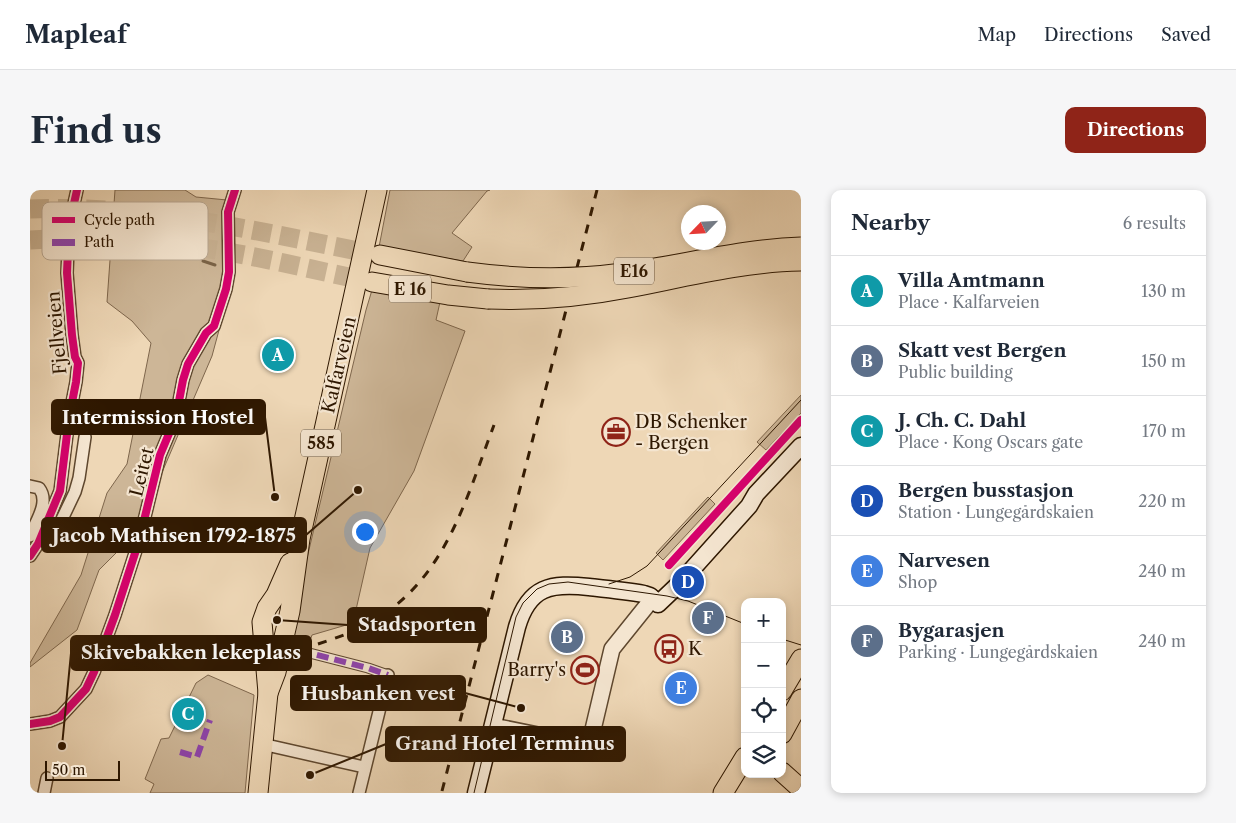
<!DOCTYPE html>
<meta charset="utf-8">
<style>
:root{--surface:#fff;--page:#f6f6f7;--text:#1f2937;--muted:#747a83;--line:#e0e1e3;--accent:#8f2418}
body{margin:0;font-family:"Libre Caslon Text",serif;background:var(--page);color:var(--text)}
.controls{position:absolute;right:15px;bottom:15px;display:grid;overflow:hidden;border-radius:10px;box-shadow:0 2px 8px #0003}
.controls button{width:45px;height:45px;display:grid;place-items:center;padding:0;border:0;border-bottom:1px solid var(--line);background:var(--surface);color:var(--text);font:25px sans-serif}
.compass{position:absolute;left:651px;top:15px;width:45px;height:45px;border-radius:50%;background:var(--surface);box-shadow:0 2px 8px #0003;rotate:245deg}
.scale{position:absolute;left:15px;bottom:12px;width:75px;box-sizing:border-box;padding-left:5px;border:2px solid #2e1700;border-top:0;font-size:14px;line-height:18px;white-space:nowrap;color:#2e1700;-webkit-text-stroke:4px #f4e5d0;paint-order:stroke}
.you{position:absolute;left:334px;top:341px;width:18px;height:18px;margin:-12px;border:4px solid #fff;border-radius:50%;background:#1a73e8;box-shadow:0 0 0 8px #1a73e833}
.badge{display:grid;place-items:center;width:32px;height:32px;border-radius:50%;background:var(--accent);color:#fff;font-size:16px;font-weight:700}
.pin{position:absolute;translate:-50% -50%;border:2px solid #fff;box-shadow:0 1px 5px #0006}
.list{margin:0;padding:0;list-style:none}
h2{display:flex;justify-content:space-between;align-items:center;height:65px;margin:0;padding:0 20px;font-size:21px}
h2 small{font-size:16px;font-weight:400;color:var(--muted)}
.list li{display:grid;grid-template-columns:32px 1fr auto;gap:15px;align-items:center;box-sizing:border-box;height:70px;padding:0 20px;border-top:1px solid var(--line)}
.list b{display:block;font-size:19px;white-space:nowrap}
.list p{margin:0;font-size:16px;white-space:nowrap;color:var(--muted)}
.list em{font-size:16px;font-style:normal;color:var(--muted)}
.icon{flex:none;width:28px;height:28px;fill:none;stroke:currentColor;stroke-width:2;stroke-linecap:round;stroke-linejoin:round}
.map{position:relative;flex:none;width:771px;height:603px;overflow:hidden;border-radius:10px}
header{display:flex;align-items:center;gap:30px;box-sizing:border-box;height:70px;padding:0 25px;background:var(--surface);border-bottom:1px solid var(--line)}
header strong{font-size:24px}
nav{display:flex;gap:28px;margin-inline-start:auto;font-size:18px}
.intro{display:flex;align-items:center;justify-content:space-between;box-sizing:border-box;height:120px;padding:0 30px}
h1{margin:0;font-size:35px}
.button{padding:12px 22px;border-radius:10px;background:var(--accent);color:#fff;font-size:18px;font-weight:700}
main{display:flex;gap:30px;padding:0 30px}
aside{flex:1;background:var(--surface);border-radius:10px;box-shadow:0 2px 8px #0003}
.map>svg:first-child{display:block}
</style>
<header>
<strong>Mapleaf</strong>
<nav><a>Map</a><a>Directions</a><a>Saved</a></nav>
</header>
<div class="intro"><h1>Find us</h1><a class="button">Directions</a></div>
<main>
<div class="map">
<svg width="771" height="603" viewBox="0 0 771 603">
<rect width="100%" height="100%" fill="#eed7b6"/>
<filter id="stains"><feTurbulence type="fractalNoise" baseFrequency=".004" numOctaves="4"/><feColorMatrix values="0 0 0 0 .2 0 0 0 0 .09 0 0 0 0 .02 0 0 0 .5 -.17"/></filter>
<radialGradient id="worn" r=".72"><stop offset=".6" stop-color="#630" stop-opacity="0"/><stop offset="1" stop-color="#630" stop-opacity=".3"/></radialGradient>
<g fill="#cdb697" stroke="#7e664c">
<polygon points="85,0 155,0 166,7 197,10 205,81 182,166 118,315 90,359 69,380 47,440 0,477 0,473 51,385 77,303 97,274 121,153 102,131 77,112"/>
<polygon points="360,0 460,0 457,1 422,43 442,57 433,71 349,57"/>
<polygon points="342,100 410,112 406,130 435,141 384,281 340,358 323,433 282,445 281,448 276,449 275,452 260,450 273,385 336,120"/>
<polygon points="771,205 771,223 736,260 727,252"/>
<polygon points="678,307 685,314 633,370 626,363"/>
<polygon points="178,485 224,505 215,603 120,603 124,594 115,589 131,549 139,548 166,493"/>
</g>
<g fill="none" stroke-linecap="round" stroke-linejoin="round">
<polyline stroke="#7a6348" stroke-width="3" points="173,71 185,75"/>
<g stroke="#c8b192" stroke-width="19" stroke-dasharray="19 9" stroke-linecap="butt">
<path d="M0 19C119 14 233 43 349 65"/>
<path d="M0 50C50 47 102 49 152 55 216 63 279 79 342 92"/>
</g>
<defs>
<polyline id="pedestrian" points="252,456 338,478 358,485"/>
<g id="minor">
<path d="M0 296 9 298C20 312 6 331 0 346"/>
<polyline points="11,347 17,349 24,346 45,302 49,288 55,247"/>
<polyline points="0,366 8,354 30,301 39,228 46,192 48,173 45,167 42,145 37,83 39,36 47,0"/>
<polyline points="0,534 20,531 30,527 56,499 64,482 85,425 109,351 130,265 146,227 153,190 158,174 176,143 184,136 196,99 199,82 198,22 205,0"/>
<polyline points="232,554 334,577"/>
<polyline points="14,603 17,588"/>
<polyline points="329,603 358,485"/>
</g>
<polyline id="tertiary" points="463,536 552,554 557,553 561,548 582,459 623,408"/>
<path id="secondary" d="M446 603 487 437C499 396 521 393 559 397 577 399 596 401 614 404L620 406 628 414 648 395 719 316 726 304 771 256"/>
<g id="primary">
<polyline points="238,503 246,482 260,421 270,349 347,0"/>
<polyline points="228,603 238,503 232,432 237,418 246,405 260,373"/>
</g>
<g id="trunk">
<polyline points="350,65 437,82"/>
<polyline points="342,92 418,105 458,109"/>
<polyline points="752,501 771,469"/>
<polyline points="752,544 771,509"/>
<polyline points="752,582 771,599"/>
<polyline points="693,603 715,567"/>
</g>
</defs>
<use href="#pedestrian" stroke="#5e472e" stroke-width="11"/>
<use href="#minor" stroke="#5e472e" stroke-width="14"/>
<use href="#tertiary" stroke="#5e472e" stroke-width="18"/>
<use href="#secondary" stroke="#2e1700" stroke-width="19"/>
<use href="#primary" stroke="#2e1700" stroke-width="21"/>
<use href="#trunk" stroke="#2e1700" stroke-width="21"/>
<use href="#pedestrian" stroke="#f4e5d0" stroke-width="9"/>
<use href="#minor" stroke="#f4e5d0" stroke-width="11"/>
<use href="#tertiary" stroke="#f4e5d0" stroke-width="15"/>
<use href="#secondary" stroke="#f4e5d0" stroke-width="16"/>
<use href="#primary" stroke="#eed7b6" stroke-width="19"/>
<use href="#trunk" stroke="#eed7b6" stroke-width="19"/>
<g stroke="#2e1700" stroke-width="1">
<polyline points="579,394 600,387 617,376 771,210"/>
<polyline points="752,449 771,455"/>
<polyline points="444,603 486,427 493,413 507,399 519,394 538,392 637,406 658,411 715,434"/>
</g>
<g stroke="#2e1700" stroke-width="3" stroke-dasharray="9 9" stroke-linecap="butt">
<path d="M288 454C309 447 330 440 348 428 417 385 437 306 464 235"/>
<polyline points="412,601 567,0"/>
</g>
<defs>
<g id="trunk-bridge">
<path d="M437 82C489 89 541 90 593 83 653 75 710 59 771 57"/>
<path d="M458 109C505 111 552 107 598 98 655 87 713 72 771 71"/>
</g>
</defs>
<use href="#trunk-bridge" stroke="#2e1700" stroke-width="21" stroke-linecap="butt"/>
<use href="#trunk-bridge" stroke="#eed7b6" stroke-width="19"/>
<g stroke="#8e44ad" stroke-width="6" stroke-dasharray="12 6" stroke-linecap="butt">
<polyline points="252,456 338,478 358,485"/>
<polyline points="150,562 167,567 180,530"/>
</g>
<defs>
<g id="cycleway">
<polyline points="0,366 8,354 30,301 39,228 46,192 48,173 45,167 42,145 37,83 39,36 47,0"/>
<polyline points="639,375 771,230"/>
<polyline points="0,534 20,531 30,527 56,499 64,482 85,425 109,351 130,265 146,227 153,190 158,174 176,143 184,136 196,99 199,82 198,22 205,0"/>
</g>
</defs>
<use href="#cycleway" stroke="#f4e5d0" stroke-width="11"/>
<use href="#cycleway" stroke="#d6006c" stroke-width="8"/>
</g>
<defs>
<symbol id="office-ring" viewBox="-11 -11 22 22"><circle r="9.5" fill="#f4e5d0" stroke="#8f2418" stroke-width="1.5"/><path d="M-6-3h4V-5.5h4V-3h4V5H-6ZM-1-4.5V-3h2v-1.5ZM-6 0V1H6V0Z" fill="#8f2418"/></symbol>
<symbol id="bus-ring" viewBox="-11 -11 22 22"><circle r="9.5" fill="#f4e5d0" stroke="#8f2418" stroke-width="1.5"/><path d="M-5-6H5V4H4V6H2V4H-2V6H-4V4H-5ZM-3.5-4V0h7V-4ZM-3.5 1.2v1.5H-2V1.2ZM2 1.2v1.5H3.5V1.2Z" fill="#8f2418"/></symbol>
<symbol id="stadium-ring" viewBox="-11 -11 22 22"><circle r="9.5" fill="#f4e5d0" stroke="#8f2418" stroke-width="1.5"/><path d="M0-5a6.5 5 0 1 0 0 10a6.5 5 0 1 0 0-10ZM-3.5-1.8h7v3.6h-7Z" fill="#8f2418"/></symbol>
</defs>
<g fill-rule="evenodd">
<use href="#office-ring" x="570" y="226" width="32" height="32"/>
<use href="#bus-ring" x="623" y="443" width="32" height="32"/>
<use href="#stadium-ring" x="539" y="464" width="32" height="32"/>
</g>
<g text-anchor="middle" stroke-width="4.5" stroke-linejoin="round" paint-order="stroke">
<g fill="#f4e5d0" stroke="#69553e" stroke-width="1">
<rect x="584" y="67.5" width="40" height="27" rx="4"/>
<rect x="359" y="85.5" width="42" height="27" rx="4"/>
<rect x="271" y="239.5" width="40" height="27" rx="4"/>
</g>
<g font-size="16" font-weight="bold" fill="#2e1700">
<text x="604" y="87">E16</text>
<text x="380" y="105">E 16</text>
<text x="291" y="259">585</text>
</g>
<g font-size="18" fill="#2e1700" stroke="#f4e5d0">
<text transform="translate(27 143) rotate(-95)" y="6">Fjellveien</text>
<text transform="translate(309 175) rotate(-77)" y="6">Kalfarveien</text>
<text transform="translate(112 282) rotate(-76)" y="6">Leitet</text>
</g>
<g font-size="18" fill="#2e1700" stroke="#f4e5d0" text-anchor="start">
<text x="605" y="238">DB Schenker<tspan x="605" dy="21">- Bergen</tspan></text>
<text x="658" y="465">K</text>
<text x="536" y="486" text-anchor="end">Barry's</text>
</g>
</g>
<rect x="12" y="12" width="166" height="58" rx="8" fill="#f4e5d0" stroke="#b9a792" stroke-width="1"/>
<rect x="22" y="27" width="23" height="6" fill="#d6006c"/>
<rect x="22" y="49" width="23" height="7" fill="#8e44ad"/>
<g font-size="14" fill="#2e1700">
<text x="54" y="35">Cycle path</text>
<text x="54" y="57">Path</text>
</g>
<path fill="none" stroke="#2e1700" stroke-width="2" d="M245 307L235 227M328 300L276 345M247 430L318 435M32 556L41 463M491 518L435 503M280 585L356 554"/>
<g fill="#2e1700" stroke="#f4e5d0" stroke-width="2">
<circle cx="245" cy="307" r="5"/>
<circle cx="328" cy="300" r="5"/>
<circle cx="247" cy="430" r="5"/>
<circle cx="32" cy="556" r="5"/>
<circle cx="491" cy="518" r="5"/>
<circle cx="280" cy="585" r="5"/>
</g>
<g fill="#2e1700" stroke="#2e1700" stroke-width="2">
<rect x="22" y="210" width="213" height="34" rx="5"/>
<rect x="12" y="328" width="264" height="34" rx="5"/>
<rect x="318" y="418" width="138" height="34" rx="5"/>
<rect x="41" y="446" width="240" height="34" rx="5"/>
<rect x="261" y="486" width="174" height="34" rx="5"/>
<rect x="356" y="537" width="239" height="34" rx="5"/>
</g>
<g font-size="19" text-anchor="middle" font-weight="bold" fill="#fff">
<text x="128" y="234">Intermission Hostel</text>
<text x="144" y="352">Jacob Mathisen 1792-1875</text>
<text x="387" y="441">Stadsporten</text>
<text x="161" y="469">Skivebakken lekeplass</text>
<text x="348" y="510">Husbanken vest</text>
<text x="475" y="560">Grand Hotel Terminus</text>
</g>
<rect width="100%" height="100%" filter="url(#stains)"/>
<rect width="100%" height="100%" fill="url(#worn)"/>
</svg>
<div class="controls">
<button>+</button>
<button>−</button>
<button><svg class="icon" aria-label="locate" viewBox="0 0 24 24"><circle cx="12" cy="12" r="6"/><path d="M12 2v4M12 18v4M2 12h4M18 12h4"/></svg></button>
<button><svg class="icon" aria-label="layers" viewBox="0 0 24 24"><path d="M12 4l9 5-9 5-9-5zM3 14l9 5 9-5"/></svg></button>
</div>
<svg class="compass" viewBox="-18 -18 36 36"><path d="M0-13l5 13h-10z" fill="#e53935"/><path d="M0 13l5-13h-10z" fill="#747a83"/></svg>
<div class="scale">50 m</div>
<div class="you"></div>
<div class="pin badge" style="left:248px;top:165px;background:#0f9aa8">A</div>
<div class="pin badge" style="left:537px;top:447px;background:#5c6f8a">B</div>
<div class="pin badge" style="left:158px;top:524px;background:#0f9aa8">C</div>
<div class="pin badge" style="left:658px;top:392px;background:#1a4fb4">D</div>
<div class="pin badge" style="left:651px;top:498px;background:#3f7fe0">E</div>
<div class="pin badge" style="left:678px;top:428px;background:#5c6f8a">F</div>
</div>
<aside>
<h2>Nearby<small>6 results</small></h2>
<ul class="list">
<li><span class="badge" style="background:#0f9aa8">A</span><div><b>Villa Amtmann</b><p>Place · Kalfarveien</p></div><em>130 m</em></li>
<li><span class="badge" style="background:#5c6f8a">B</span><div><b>Skatt vest Bergen</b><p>Public building</p></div><em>150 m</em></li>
<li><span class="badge" style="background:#0f9aa8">C</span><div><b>J. Ch. C. Dahl</b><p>Place · Kong Oscars gate</p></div><em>170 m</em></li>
<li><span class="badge" style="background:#1a4fb4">D</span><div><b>Bergen busstasjon</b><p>Station · Lungegårdskaien</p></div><em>220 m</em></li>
<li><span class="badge" style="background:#3f7fe0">E</span><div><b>Narvesen</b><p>Shop</p></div><em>240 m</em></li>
<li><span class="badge" style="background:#5c6f8a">F</span><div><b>Bygarasjen</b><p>Parking · Lungegårdskaien</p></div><em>240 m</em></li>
</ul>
</aside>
</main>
